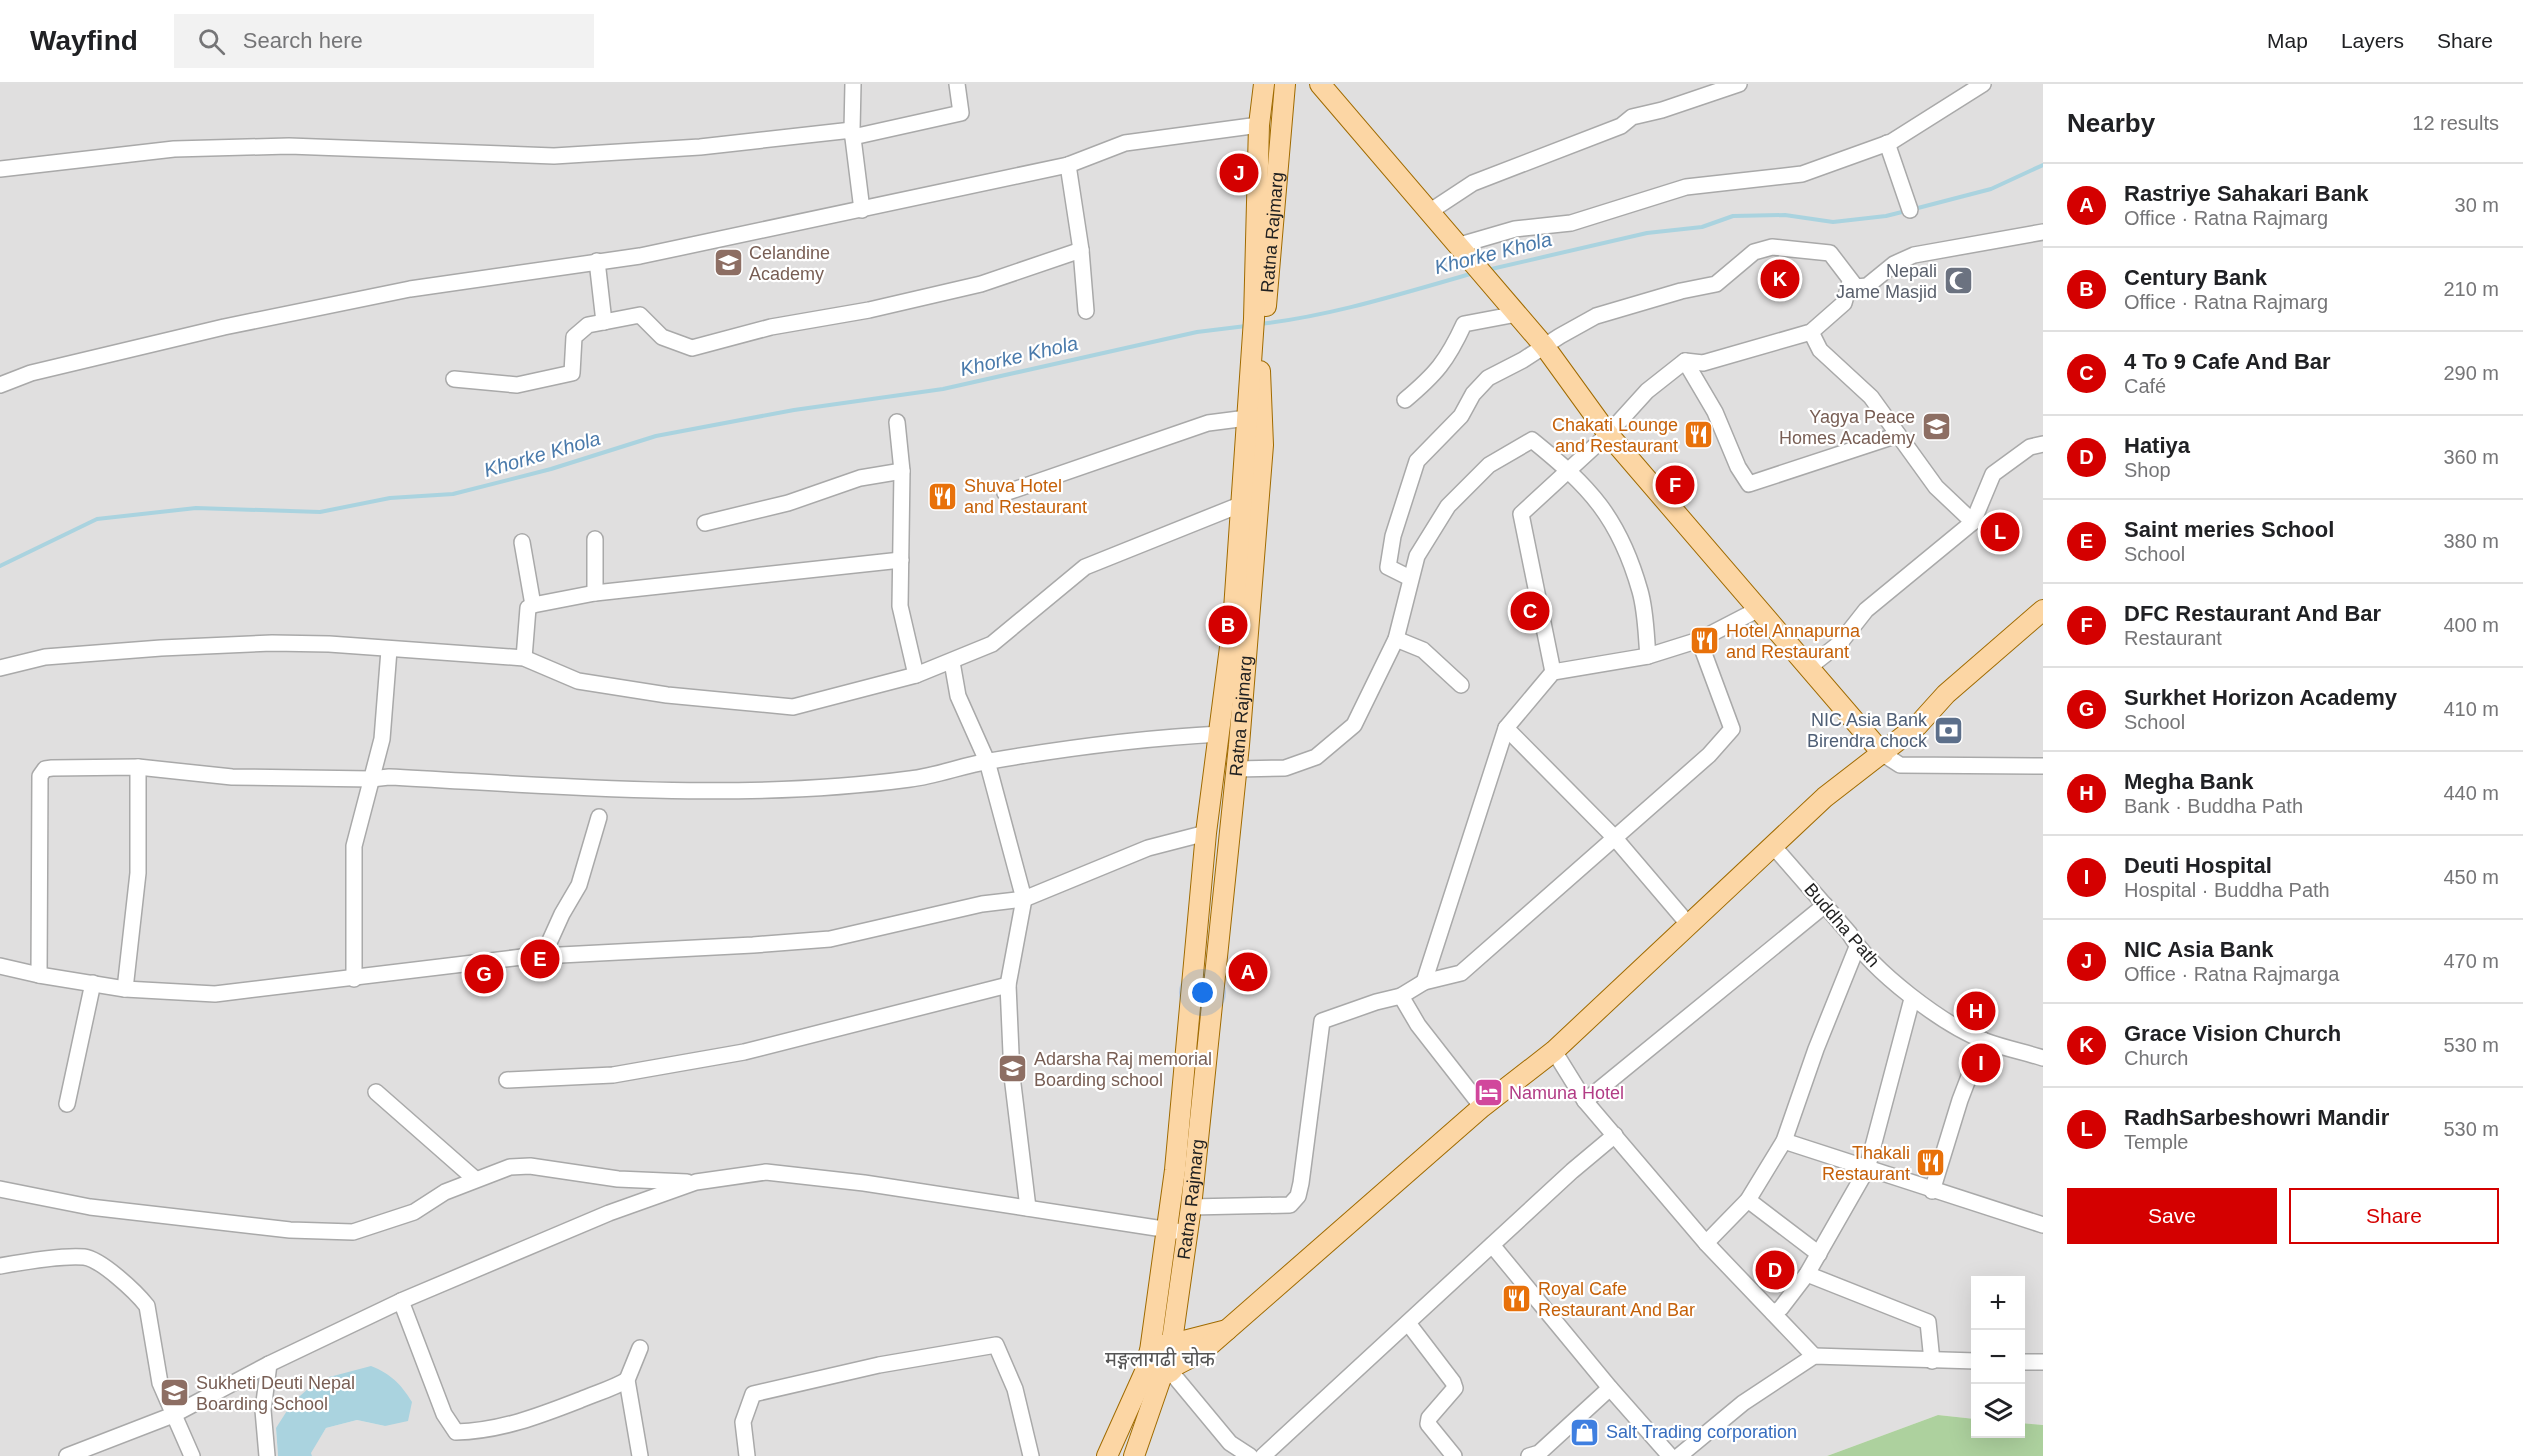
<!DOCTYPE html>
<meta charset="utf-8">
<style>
:root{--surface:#fff;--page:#f2f2f2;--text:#202124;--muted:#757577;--line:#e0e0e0;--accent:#d40000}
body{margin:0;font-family:Arial,"Noto Sans Devanagari",sans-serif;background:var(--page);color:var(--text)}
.controls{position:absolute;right:18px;bottom:18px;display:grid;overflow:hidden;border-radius:0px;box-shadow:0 6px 24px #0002}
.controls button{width:54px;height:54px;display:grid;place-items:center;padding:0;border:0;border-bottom:2px solid var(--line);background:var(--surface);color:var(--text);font:30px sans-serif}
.you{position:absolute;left:1203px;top:909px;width:21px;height:21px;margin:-15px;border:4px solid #fff;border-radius:50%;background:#1a73e8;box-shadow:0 0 0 9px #1a73e833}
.badge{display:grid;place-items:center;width:39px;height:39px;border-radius:50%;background:var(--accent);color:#fff;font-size:20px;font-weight:700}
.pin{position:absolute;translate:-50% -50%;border:3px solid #fff;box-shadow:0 2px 6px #0006}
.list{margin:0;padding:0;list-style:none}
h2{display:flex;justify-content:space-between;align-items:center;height:78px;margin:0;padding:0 24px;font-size:26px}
h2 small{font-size:20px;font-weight:400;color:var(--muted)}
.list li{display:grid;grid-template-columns:39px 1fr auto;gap:18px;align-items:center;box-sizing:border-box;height:84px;padding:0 24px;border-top:2px solid var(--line)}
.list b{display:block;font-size:22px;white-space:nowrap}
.list p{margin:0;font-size:20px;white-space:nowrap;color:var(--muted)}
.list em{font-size:20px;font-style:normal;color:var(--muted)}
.actions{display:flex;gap:12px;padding:18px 24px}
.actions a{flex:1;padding:14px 0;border:2px solid var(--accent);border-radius:0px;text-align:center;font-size:21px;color:var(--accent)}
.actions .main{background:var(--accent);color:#fff}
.icon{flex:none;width:33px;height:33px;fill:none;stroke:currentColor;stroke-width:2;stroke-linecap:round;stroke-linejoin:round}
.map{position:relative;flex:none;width:2043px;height:1372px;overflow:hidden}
header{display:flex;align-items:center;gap:36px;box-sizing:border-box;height:84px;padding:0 30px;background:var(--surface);border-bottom:2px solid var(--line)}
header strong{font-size:28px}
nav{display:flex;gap:33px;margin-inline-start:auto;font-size:21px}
.search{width:420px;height:54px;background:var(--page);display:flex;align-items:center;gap:15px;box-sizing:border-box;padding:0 21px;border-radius:0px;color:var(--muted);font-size:22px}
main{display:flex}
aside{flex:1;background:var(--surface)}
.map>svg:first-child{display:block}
</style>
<header>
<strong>Wayfind</strong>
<div class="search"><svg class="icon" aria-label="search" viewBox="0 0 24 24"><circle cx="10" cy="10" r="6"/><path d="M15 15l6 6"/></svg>Search here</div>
<nav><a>Map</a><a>Layers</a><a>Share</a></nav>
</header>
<main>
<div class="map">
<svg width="2043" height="1372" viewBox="0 0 2043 1372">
<rect width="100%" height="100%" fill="#f2efe9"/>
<polygon fill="#e0dfdf" points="0,0 2043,0 2043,1341 2021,1339 2020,1196 1976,1196 1975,1335 1938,1331 1827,1372 312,1372 310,1369 326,1344 357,1336 385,1342 412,1318 276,1344 278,1372 0,1372"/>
<polygon fill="#add19e" points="1938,1331 1975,1335 1976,1350 2020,1350 2021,1339 2043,1341 2043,1372 1827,1372"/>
<path fill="#aad3df" d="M371 1282C391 1290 401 1300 412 1318L408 1337 385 1342 357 1336 326 1344 311 1369 312 1372H278L276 1344 292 1319 318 1296Z"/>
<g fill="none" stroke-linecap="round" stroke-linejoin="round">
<g stroke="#aad3df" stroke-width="4">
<polyline points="1914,125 1991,105 2043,81"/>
<polyline points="1487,186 1647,149 1702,143 1733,132 1785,131 1833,138 1886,132 1906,127"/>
<path d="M1260 240C1332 232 1403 209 1474 189"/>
<polyline points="0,482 97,435 196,424 320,428 390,414 453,410 551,385 656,352 794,326 943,305 1197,248 1246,242"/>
</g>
<defs>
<g id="minor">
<polyline points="853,0 852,46 862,126"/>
<polyline points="853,53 961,29 957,0"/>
<polyline points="1887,59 1910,126"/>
<polyline points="1068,81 1081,166 1086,227"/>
<polyline points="0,85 174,65 289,62 554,72 700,63 852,46"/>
<polyline points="1429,128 1473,99 1621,42 1632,33 1662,26 1739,0"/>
<polyline points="1460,161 1515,145 1571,139 1686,103 1802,90 1891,58 1983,0"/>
<polyline points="597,177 604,238"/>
<polyline points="1811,248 1820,266 1871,313 1936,403 1973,438"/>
<polyline points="1685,277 1715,328 1738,383 1749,400 1898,351"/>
<polyline points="454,295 517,301 572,289 574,253 588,241 640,231 662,253 692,264 771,243 869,226 981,200 1081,166"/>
<polyline points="0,301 31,289 224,243 410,205 640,172 1068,81 1125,59 1259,41"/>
<path d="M1405 316C1436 290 1447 277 1464 240L1517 230"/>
<polyline points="897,338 902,387 900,522 916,591"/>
<polyline points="1005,409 1208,339 1247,334"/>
<polyline points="705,439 788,419 860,394 902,387"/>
<polyline points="522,458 533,521"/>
<polyline points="1410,494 1388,483 1393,452 1417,377 1461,332 1473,310 1488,294 1523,276 1560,252 1596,232 1681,207 1716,200 1754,168 1772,163 1830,169 1856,203 1867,202 1894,180 1914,171 2043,148"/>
<polyline points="595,509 595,455"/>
<polyline points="1396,555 1423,566 1461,601"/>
<polyline points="524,574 528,524 533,521 595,509 901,476"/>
<polyline points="952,578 958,612 987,677 1024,815 1008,901 1012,992 1028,1124"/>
<polyline points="0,584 45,573 161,564 272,559 329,560 524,574 578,597 667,611 793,623 916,591 992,560 1085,483 1242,420"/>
<polyline points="1808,584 1840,559 1866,526 1973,438 1993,390 2030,363 2043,360"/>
<polyline points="1553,588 1521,430 1608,350 1647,307 1685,277 1703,279 1811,248 1844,219 1850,198"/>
<polyline points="1506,644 1614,753 1689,841"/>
<polyline points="1883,670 1900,681 2043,682"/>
<path d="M1236 685 1285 684 1316 673 1354 641 1396 555 1417 472 1448 422 1489 381 1532 356C1590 403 1619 433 1640 507 1646 528 1646 551 1648 572"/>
<path d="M1774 763 1849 849C1872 887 1943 941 1985 957 2004 964 2024 968 2043 974"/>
<polyline points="543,872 562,830 579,801 599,733"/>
<polyline points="0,882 39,891 125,905 215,910 522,873 753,861 830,855 982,820 1024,815 1148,764 1206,749"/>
<path d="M39 891 40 692 45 685 52 684 138 683 232 693 371 695 389 693C562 702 738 718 910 695 937 692 963 681 990 677 1066 664 1142 654 1220 650"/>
<polyline points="354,895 354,762 382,655 389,566"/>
<polyline points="1424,898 1506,644 1553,588 1648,572 1699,556"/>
<polyline points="125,905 138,789 138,683"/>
<polyline points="1401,912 1418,941 1482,1023"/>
<polyline points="1554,967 1585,1017 1706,1159 1814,1272"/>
<polyline points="507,996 613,991 744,968 1008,901"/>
<polyline points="376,1008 475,1095"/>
<polyline points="1585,1017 1825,821"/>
<polyline points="67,1020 93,899"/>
<polyline points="1784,1057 2043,1141"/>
<polyline points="0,1105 90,1123 290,1146 353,1148 414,1128 445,1108 510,1083 530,1082 618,1095 687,1098"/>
<polyline points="1932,1107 1960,1016 1983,956"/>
<polyline points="1748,1116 1819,1170"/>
<polyline points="1191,1123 1290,1121 1298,1112 1301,1099 1322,937 1376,918 1401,912 1424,898 1461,889 1709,671 1732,645 1699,556 1759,525"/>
<polyline points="1706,1159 1748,1116 1784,1057 1816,965 1857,863"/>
<polyline points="1492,1161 1610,1304 1670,1372"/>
<path d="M0 1182C22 1178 63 1171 84 1173 101 1175 136 1208 147 1222L160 1299 192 1372"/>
<polyline points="1807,1190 1928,1238 1932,1277"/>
<path d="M401 1217 444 1330 456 1348C500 1347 539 1332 580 1316 596 1309 612 1305 627 1296"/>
<polyline points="1773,1229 1781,1224 1807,1190 1867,1085 1912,915"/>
<polyline points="1408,1239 1453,1298 1455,1304 1429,1334 1428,1340 1454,1372"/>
<polyline points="640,1264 627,1296 640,1372"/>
<polyline points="2020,1278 2043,1278"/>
<polyline points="1171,1288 1230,1359 1250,1372"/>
<polyline points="67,1372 173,1331 269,1280 401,1217 609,1129 696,1098 766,1088 864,1099 1176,1147"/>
<polyline points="267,1372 263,1326 269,1280"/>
<polyline points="747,1372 743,1338 753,1310 879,1281 996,1261 1015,1305 1031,1372"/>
<polyline points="1263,1372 1572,1087 1615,1051"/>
<polyline points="1529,1372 1539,1369 1610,1304"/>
<polyline points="1679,1372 1743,1319 1814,1272 1976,1277"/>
</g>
<g id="major">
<polyline points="1320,0 1545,263 1608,350 1883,670"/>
<path id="s1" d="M1266 222 1285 0"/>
<path id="s2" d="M1171 1264 1191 1123 1239 661 1263 361 1260 287"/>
<polyline points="1173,1266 1184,1257 1227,1246"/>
<polyline points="1150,1267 1175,1086 1206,749 1233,540 1254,235 1259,41 1264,0"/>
<polyline points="1176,1281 1203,1267 1482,1023 1554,967 1825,713 1918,641 1946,610 2043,526"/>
<path d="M1107 1372 1148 1281C1147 1271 1150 1260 1163 1261 1190 1262 1172 1310 1148 1281"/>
<polyline points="1134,1372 1162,1291"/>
</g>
</defs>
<use href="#minor" stroke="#a9a9a9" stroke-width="18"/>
<use href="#major" stroke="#a06b00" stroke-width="22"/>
<use href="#minor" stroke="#fff" stroke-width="15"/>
<use href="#major" stroke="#fcd6a4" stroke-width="20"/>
</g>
<defs>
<symbol id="school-square" viewBox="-11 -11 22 22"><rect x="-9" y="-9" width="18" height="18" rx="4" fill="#8d6e63" stroke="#fff"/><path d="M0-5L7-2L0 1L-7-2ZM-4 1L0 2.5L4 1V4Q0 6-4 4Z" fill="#fff"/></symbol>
<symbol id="mosque-square" viewBox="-11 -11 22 22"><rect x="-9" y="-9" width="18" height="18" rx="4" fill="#6b7280" stroke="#fff"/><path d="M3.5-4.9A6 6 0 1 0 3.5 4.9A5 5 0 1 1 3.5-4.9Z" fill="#fff"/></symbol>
<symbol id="restaurant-square" viewBox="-11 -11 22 22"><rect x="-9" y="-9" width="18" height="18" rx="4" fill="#e8710a" stroke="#fff"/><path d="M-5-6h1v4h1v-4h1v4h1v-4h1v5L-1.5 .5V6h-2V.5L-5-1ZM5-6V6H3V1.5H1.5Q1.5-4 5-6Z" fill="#fff"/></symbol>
<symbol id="bank-square" viewBox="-11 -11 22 22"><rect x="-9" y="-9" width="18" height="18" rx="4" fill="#5c6f8a" stroke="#fff"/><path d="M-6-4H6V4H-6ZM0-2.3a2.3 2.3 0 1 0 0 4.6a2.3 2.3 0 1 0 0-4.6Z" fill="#fff"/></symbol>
<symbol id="hotel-square" viewBox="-11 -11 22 22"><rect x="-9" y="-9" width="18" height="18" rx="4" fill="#d1479c" stroke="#fff"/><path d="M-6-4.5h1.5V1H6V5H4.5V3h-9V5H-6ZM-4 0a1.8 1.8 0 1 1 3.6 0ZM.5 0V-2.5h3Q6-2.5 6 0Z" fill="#fff"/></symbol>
<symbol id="shop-square" viewBox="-11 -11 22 22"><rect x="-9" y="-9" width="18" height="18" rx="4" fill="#3f7fe0" stroke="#fff"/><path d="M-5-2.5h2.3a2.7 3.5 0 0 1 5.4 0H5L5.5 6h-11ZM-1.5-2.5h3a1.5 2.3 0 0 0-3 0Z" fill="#fff"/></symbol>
</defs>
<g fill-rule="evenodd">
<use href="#school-square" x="712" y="162" width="33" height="33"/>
<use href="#mosque-square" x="1942" y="180" width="33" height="33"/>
<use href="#school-square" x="1920" y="326" width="33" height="33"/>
<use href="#restaurant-square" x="1682" y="334" width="33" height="33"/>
<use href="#restaurant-square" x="926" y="396" width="33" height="33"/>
<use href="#restaurant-square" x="1688" y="540" width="33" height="33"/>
<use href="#bank-square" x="1932" y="630" width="33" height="33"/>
<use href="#school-square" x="996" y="968" width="33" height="33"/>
<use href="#hotel-square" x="1472" y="992" width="33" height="33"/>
<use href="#restaurant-square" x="1914" y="1062" width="33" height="33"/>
<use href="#restaurant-square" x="1500" y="1198" width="33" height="33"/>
<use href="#school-square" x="158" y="1292" width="33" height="33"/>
<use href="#shop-square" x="1568" y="1332" width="33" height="33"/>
</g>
<g text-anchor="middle" stroke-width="4.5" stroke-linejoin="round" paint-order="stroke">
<g font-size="18" fill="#222" stroke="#fff">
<text dy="6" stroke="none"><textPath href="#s1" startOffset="74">Ratna Rajmarg</textPath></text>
<text dy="6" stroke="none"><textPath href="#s2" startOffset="636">Ratna Rajmarg</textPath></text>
<text transform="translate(1842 841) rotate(49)" y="6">Buddha Path</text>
<text dy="6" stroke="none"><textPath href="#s2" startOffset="150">Ratna Rajmarg</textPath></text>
</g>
<g font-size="18" fill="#785e54" stroke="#fff" text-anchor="start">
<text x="749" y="175">Celandine<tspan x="749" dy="21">Academy</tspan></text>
<text x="1915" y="339" text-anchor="end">Yagya Peace<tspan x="1915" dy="21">Homes Academy</tspan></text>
<text x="1034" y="981">Adarsha Raj memorial<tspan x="1034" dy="21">Boarding school</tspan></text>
<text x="196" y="1305">Sukheti Deuti Nepal<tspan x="196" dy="21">Boarding School</tspan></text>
</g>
<g font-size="18" fill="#5b616d" stroke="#fff" text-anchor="end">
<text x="1937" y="193">Nepali<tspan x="1937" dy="21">Jame Masjid</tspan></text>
</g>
<g font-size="18" fill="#c56008" stroke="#fff" text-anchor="start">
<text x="1678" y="347" text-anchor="end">Chakati Lounge<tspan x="1678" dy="21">and Restaurant</tspan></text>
<text x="964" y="408">Shuva Hotel<tspan x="964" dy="21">and Restaurant</tspan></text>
<text x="1726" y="553">Hotel Annapurna<tspan x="1726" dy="21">and Restaurant</tspan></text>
<text x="1910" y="1075" text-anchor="end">Thakali<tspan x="1910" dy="21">Restaurant</tspan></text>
<text x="1538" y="1211">Royal Cafe<tspan x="1538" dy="21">Restaurant And Bar</tspan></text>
</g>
<g font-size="18" fill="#4e5e75" stroke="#fff" text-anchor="end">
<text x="1927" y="642">NIC Asia Bank<tspan x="1927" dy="21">Birendra chock</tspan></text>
</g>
<g font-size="18" fill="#b23c85" stroke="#fff" text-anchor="start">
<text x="1509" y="1015">Namuna Hotel</text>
</g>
<g font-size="18" fill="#366cbe" stroke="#fff" text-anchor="start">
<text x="1606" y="1354">Salt Trading corporation</text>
</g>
<g font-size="20" font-style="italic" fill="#4a7aab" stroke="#fff">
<text transform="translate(1493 169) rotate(-14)" y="7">Khorke Khola</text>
<text transform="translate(1019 272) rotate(-13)" y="7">Khorke Khola</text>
<text transform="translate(542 370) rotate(-16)" y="7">Khorke Khola</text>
</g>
<g font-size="20" fill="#555" stroke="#fff">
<text x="1160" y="1282">मङ्गलागढी चोक</text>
</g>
</g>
</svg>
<div class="controls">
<button>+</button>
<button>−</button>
<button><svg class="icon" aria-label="layers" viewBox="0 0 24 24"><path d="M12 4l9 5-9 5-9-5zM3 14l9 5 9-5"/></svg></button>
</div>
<div class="you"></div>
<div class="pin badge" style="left:1248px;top:888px">A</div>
<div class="pin badge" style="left:1228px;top:541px">B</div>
<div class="pin badge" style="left:1530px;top:527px">C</div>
<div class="pin badge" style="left:1775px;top:1186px">D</div>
<div class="pin badge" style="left:540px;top:875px">E</div>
<div class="pin badge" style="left:1675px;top:401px">F</div>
<div class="pin badge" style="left:484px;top:890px">G</div>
<div class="pin badge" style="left:1976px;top:927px">H</div>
<div class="pin badge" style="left:1981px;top:979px">I</div>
<div class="pin badge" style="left:1239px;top:89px">J</div>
<div class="pin badge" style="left:1780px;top:195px">K</div>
<div class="pin badge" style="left:2000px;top:448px">L</div>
</div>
<aside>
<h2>Nearby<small>12 results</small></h2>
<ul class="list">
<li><span class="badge">A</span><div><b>Rastriye Sahakari Bank</b><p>Office · Ratna Rajmarg</p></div><em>30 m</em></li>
<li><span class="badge">B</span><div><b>Century Bank</b><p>Office · Ratna Rajmarg</p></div><em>210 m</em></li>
<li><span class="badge">C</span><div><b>4 To 9 Cafe And Bar</b><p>Café</p></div><em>290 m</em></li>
<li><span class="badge">D</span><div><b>Hatiya</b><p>Shop</p></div><em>360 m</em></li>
<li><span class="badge">E</span><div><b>Saint meries School</b><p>School</p></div><em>380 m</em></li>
<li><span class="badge">F</span><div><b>DFC Restaurant And Bar</b><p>Restaurant</p></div><em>400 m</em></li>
<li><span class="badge">G</span><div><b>Surkhet Horizon Academy</b><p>School</p></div><em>410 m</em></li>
<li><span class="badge">H</span><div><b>Megha Bank</b><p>Bank · Buddha Path</p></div><em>440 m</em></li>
<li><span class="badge">I</span><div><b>Deuti Hospital</b><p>Hospital · Buddha Path</p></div><em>450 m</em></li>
<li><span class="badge">J</span><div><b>NIC Asia Bank</b><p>Office · Ratna Rajmarga</p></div><em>470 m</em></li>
<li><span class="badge">K</span><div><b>Grace Vision Church</b><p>Church</p></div><em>530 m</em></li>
<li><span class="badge">L</span><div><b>RadhSarbeshowri Mandir</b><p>Temple</p></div><em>530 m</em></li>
</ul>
<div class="actions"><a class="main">Save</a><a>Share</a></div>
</aside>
</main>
